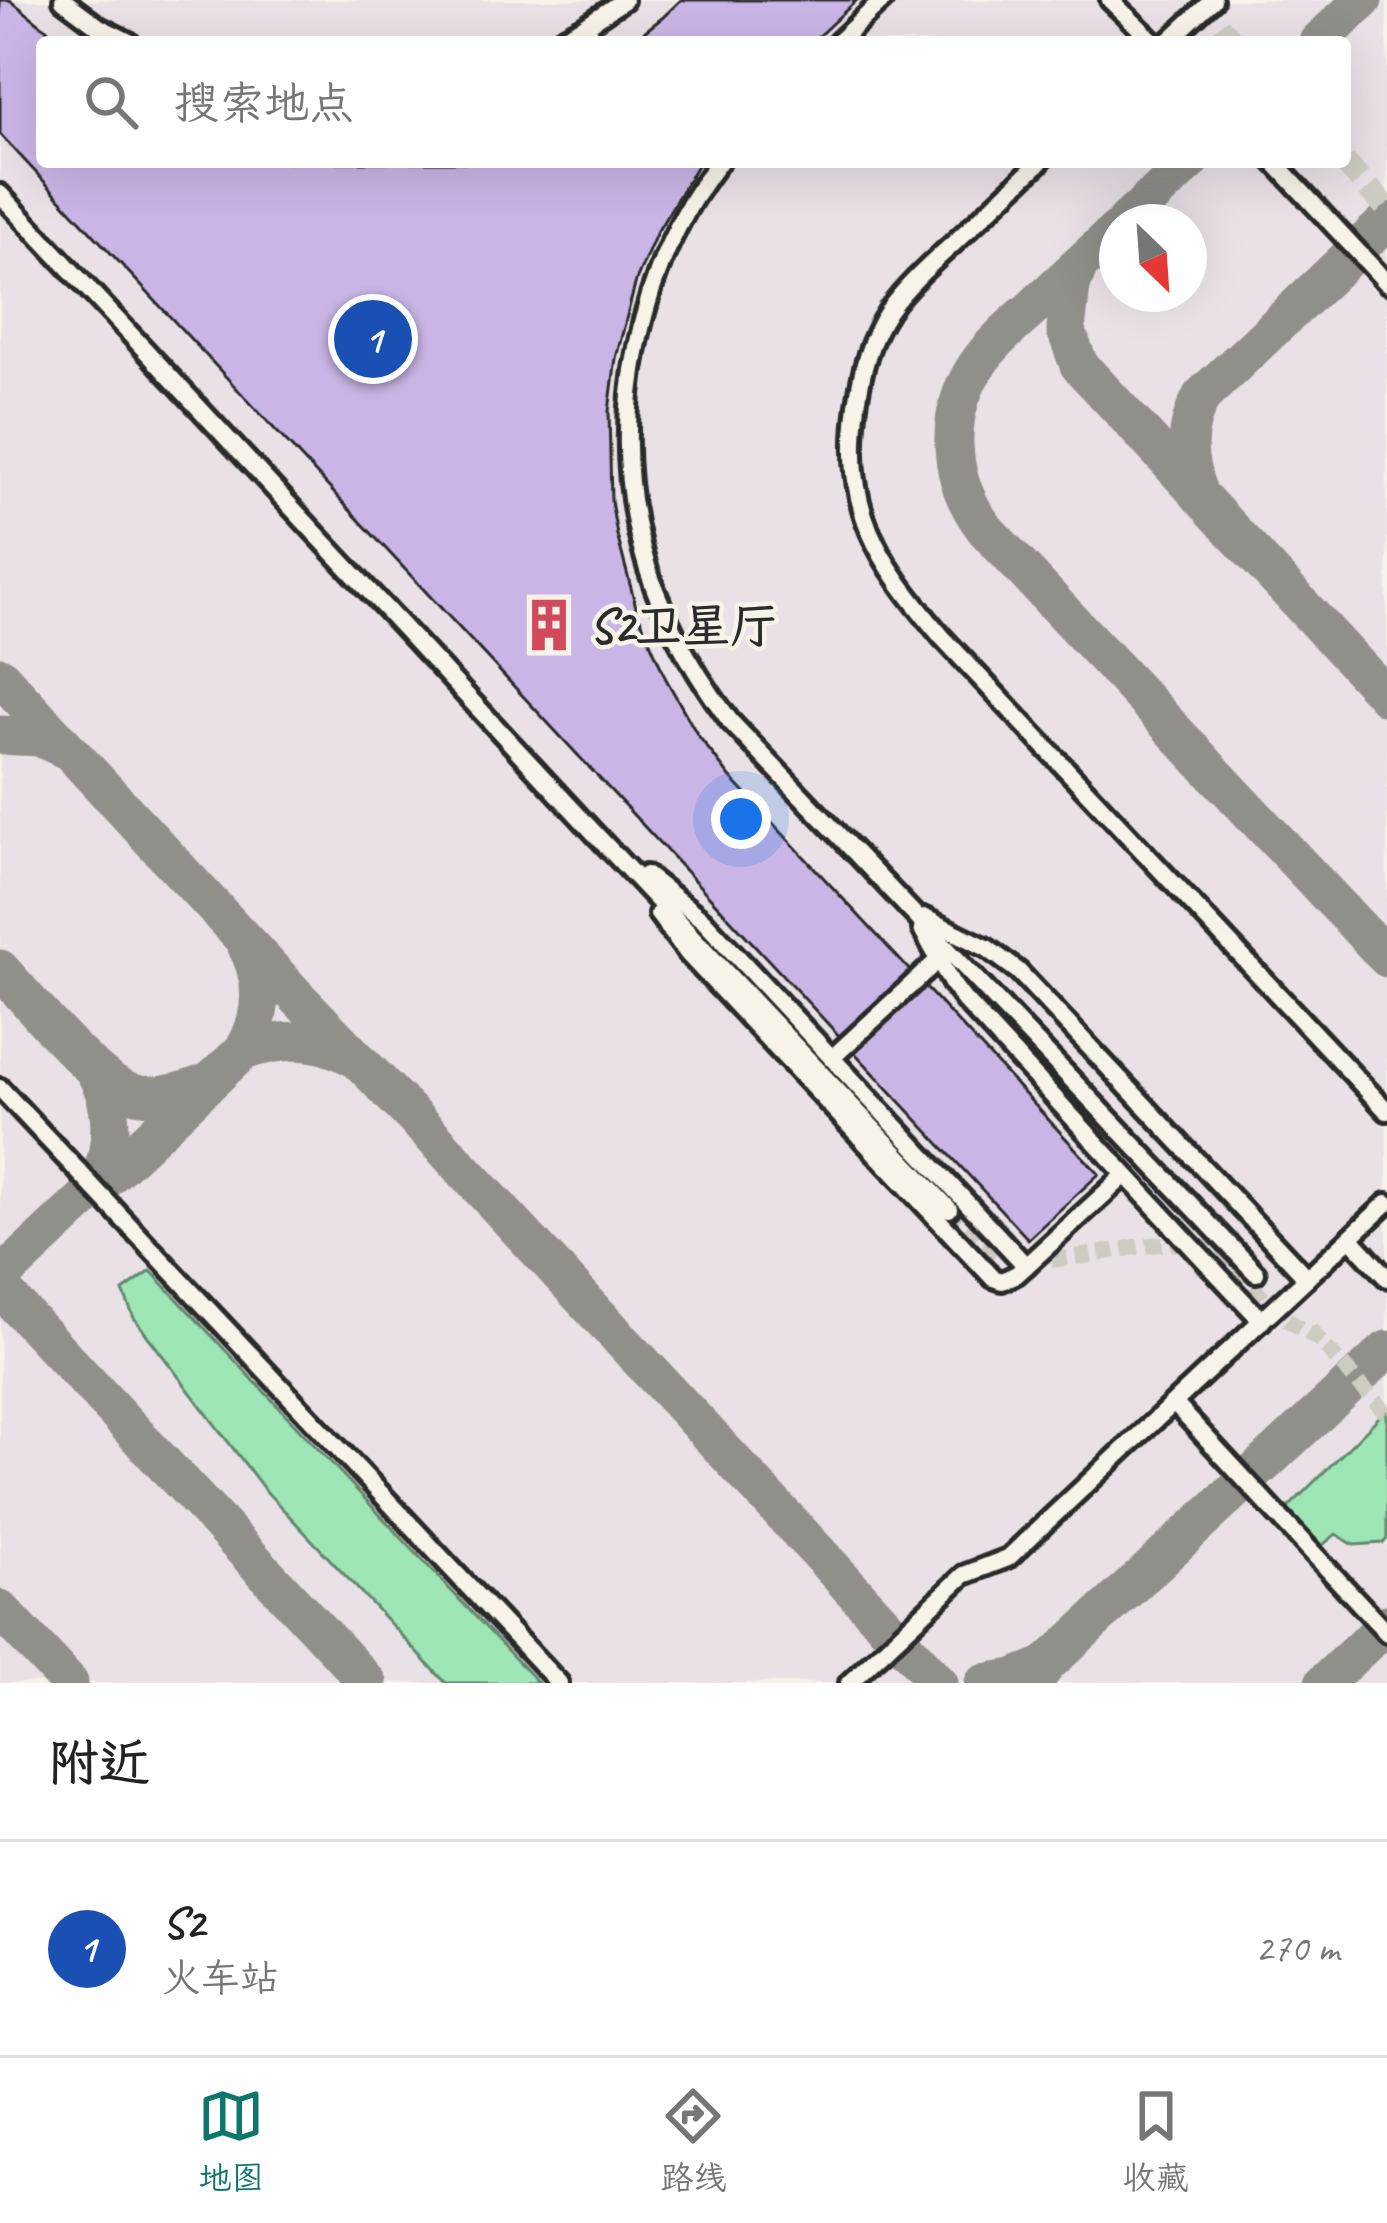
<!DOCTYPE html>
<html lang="zh">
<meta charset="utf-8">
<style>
:root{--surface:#fff;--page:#f6f6f6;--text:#222;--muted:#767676;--line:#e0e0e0;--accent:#0f766e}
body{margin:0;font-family:Caveat,"LXGW WenKai TC",sans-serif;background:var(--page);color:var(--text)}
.compass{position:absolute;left:1099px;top:204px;width:108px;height:108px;border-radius:50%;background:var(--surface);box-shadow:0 12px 48px #0002;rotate:155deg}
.you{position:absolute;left:741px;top:819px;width:42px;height:42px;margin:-30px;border:9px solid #fff;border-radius:50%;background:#1a73e8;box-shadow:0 0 0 18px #1a73e833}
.badge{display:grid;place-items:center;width:78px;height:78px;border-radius:50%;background:var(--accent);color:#fff;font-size:39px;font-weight:700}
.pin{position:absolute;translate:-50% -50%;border:6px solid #fff;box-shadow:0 3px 12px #0006}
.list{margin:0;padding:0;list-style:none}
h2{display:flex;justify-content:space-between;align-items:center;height:156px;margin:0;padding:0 48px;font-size:51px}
h2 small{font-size:39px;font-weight:400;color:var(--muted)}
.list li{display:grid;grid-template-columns:78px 1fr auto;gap:36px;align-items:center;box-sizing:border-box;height:216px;padding:0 48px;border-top:3px solid var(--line)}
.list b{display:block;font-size:45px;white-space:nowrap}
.list p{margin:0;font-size:39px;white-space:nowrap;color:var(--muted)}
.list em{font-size:39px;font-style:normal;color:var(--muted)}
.icon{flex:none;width:66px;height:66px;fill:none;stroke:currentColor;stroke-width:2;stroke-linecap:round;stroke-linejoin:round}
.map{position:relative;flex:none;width:1387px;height:1683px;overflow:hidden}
.search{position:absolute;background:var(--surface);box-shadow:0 12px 48px #0002;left:36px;right:36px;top:36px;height:132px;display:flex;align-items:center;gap:30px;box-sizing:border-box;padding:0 42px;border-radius:12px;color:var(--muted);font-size:45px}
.sheet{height:372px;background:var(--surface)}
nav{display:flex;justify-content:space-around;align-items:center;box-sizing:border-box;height:168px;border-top:3px solid var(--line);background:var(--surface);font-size:33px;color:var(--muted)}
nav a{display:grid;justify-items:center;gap:6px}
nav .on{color:var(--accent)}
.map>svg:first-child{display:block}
</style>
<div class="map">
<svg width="1387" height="1683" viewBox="0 0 1387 1683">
<rect width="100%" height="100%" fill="#f7f3e8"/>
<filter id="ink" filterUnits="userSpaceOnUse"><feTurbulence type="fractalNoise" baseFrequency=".00833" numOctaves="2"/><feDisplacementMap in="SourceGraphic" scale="24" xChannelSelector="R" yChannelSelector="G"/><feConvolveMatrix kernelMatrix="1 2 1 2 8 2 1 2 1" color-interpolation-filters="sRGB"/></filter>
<g filter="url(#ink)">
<path fill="#eae1e7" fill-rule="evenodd" d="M0 0H1387V1683H0ZM42 42H1345V162H42ZM1117 222H1189V294H1117Z"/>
<g fill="#9ee6b5" stroke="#648870" stroke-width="3">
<polygon points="151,1271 538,1683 446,1683 264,1489 134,1318 123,1291"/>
<polygon points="1387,1409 1387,1539 1383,1543 1354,1545 1336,1534 1313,1553 1279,1517"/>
</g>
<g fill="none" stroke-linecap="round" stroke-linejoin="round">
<g stroke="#918f8a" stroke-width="39">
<polyline points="1318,42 1363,0"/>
<path d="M1387 221 1202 396C1183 430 1185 459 1199 495L1387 697"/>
<polyline points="1125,222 1190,162"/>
<path d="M1117 230C1090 255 1062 280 1035 306 1017 322 997 338 982 358 942 410 946 480 986 530L1387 958"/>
<polyline points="1079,265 1071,286 1066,330 1079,365 1196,491"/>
<polyline points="0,676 299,999 435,1139 939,1683"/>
<polyline points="0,735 39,737 65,749"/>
<path d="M0 969C29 1000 94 1083 132 1093 156 1100 184 1092 206 1083"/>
<path d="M243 1051C282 1038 316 1036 353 1057"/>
<path d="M94 1070C116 1106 113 1147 98 1185"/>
<path d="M0 1278 243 1051C264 1018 265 979 246 945"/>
<polyline points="0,1288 368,1683"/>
<polyline points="0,1609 69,1683"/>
<polyline points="984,1683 1014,1678 1046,1665"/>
<polyline points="1033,1683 1046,1665 1387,1350"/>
<polyline points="1324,1683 1387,1624"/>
</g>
</g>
<g fill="#cab6e6" stroke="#2b2b2b" stroke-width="3">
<polygon points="0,0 10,0 63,42 42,42 42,162 699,162 656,234 636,281 616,358 609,411 611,501 617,535 637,611 666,679 697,734 730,777 1099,1174 1028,1239 0,134"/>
<polygon points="681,0 857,0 812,42 631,42 662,18"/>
</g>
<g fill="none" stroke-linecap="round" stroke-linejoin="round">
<g stroke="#cecbc2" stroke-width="16" stroke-dasharray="16 8" stroke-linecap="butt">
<path d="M949 1209C960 1220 970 1232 982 1242 1026 1274 1087 1254 1136 1247 1157 1244 1181 1241 1201 1247 1235 1258 1253 1291 1279 1313 1290 1323 1305 1330 1318 1339"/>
<polyline points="1310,1330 1387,1414"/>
</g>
<g stroke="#cecbc2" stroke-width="24" stroke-dasharray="24 12" stroke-linecap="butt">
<polyline points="1194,0 1233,42"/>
<polyline points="1344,162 1387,208"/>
</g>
<defs>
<g id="minor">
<polyline points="63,0 99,27 129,42"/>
<polyline points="1110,0 1154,42"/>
<polyline points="585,26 596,42"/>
<polyline points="555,42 585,26 624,0"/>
<polyline points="838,42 883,0"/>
<polyline points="1168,42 1213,0"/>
<path d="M719 162C637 268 608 420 642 549 658 612 692 670 730 721L1256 1273"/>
<path d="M1040 162C1011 189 982 217 953 244 930 265 907 285 889 310 869 340 862 370 857 405 843 510 877 560 942 637L1387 1111"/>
<polyline points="1274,162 1387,283"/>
<polyline points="0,194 598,837 949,1209"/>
<polyline points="646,875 703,920 1026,1266"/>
<polyline points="658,914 688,954 993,1278 1002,1281 1017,1274 1124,1176"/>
<polyline points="925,918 987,948 1018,971 1307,1278"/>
<path d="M922 929 952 984 964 1000C1064 1107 1161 1215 1262 1321"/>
<polyline points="832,1058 938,960"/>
<polyline points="0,1088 559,1683"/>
<polyline points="1350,1238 1387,1278"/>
<polyline points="1174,1403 1387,1633"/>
<polyline points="849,1683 964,1575 1008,1558 1387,1203"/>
</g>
</defs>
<use href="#minor" stroke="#2b2b2b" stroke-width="26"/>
<use href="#minor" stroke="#f7f3e8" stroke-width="16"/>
</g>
</g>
<defs>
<symbol id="building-bare" viewBox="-9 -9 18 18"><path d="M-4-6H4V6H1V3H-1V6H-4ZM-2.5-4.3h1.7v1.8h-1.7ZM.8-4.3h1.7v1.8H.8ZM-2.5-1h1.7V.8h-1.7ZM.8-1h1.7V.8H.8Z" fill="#d1495b" stroke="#f7f3e8" stroke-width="2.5" paint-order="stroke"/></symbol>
</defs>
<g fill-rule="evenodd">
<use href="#building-bare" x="511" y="587" width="76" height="76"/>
</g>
<g text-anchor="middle" stroke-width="9" stroke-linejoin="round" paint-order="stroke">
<g font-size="48" font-weight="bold" fill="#2b2b2b" stroke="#f7f3e8" text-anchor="start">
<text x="589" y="642">S2卫星厅</text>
</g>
</g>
</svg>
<svg class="compass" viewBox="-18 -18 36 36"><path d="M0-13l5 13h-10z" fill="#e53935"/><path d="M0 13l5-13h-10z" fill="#767676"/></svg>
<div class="you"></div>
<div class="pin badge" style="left:373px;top:339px;background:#1a4fb4">1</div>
<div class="search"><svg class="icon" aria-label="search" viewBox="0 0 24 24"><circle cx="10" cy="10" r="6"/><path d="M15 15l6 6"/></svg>搜索地点</div>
</div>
<section class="sheet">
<h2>附近<small></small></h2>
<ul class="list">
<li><span class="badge" style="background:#1a4fb4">1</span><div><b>S2</b><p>火车站</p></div><em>270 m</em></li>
</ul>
</section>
<nav>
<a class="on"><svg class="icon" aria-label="map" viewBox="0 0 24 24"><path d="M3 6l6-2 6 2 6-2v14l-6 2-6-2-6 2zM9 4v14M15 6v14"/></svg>地图</a>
<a><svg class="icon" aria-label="directions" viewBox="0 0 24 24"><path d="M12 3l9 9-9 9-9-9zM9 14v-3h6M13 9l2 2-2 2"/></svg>路线</a>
<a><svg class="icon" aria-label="saved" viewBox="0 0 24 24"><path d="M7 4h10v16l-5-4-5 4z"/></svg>收藏</a>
</nav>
